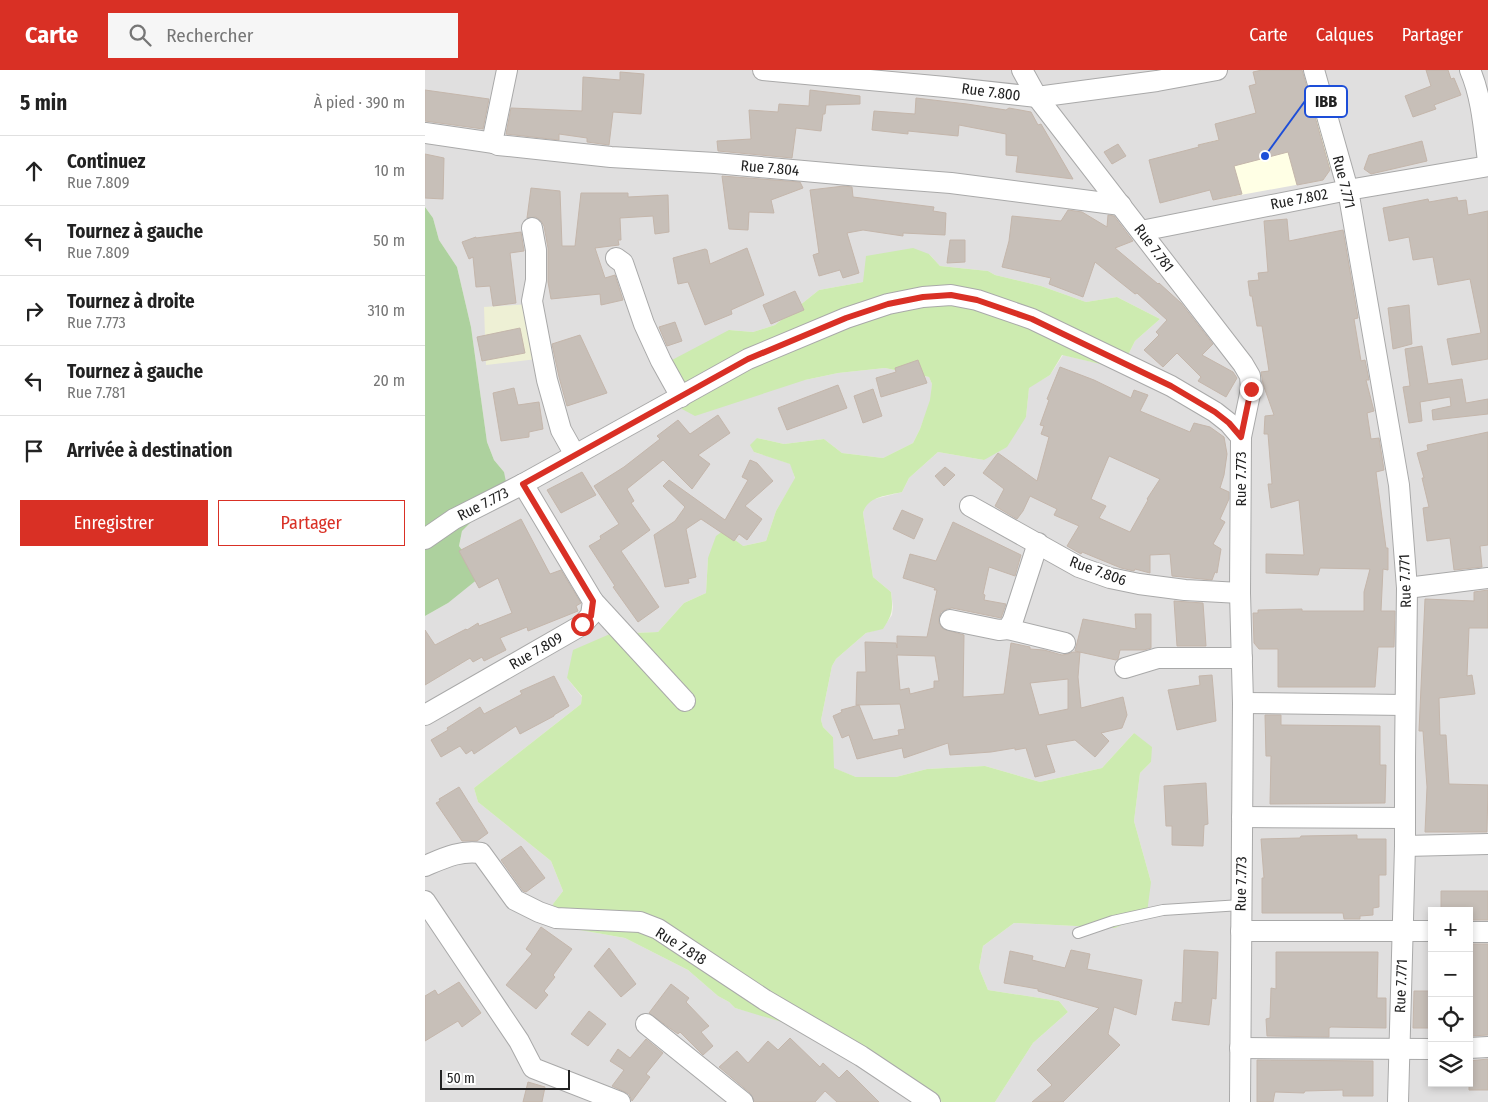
<!DOCTYPE html>
<html lang="fr">
<meta charset="utf-8">
<style>
:root{--surface:#fff;--page:#f6f6f6;--text:#222;--muted:#767676;--line:#e0e0e0;--accent:#d93025}
body{margin:0;font-family:"Fira Sans Condensed",sans-serif;background:var(--page);color:var(--text)}
.controls{position:absolute;right:15px;bottom:15px;display:grid;overflow:hidden;border-radius:0px;box-shadow:0 2px 8px #0003}
.controls button{width:45px;height:45px;display:grid;place-items:center;padding:0;border:0;border-bottom:1px solid var(--line);background:var(--surface);color:var(--text);font:25px sans-serif}
.scale{position:absolute;left:15px;bottom:12px;width:130px;box-sizing:border-box;padding-left:5px;border:2px solid #222;border-top:0;font-size:14px;line-height:18px;white-space:nowrap;color:#222;-webkit-text-stroke:4px #fff;paint-order:stroke}
.stop{position:absolute;width:15px;height:15px;margin:-11px;border:4px solid #d93025;border-radius:50%;background:#fff}
.stop.end{background:#d93025;border-color:#fff;box-shadow:0 1px 5px #0008}
.list{margin:0;padding:0;list-style:none}
h2{display:flex;justify-content:space-between;align-items:center;height:65px;margin:0;padding:0 20px;font-size:21px}
h2 small{font-size:16px;font-weight:400;color:var(--muted)}
.list li{display:grid;grid-template-columns:32px 1fr auto;gap:15px;align-items:center;box-sizing:border-box;height:70px;padding:0 20px;border-top:1px solid var(--line)}
.list b{display:block;font-size:19px;white-space:nowrap}
.list p{margin:0;font-size:16px;white-space:nowrap;color:var(--muted)}
.list em{font-size:16px;font-style:normal;color:var(--muted)}
.actions{display:flex;gap:10px;padding:15px 20px}
.actions a{flex:1;padding:11px 0;border:1px solid var(--accent);border-radius:0px;text-align:center;font-size:18px;color:var(--accent)}
.actions .main{background:var(--accent);color:#fff}
.icon{flex:none;width:28px;height:28px;fill:none;stroke:currentColor;stroke-width:2;stroke-linecap:round;stroke-linejoin:round}
.map{position:relative;flex:none;width:1063px;height:1032px;overflow:hidden}
header{display:flex;align-items:center;gap:30px;box-sizing:border-box;height:70px;padding:0 25px;background:var(--accent);color:#fff}
header strong{font-size:24px}
nav{display:flex;gap:28px;margin-inline-start:auto;font-size:18px}
.search{width:350px;height:45px;background:var(--page);display:flex;align-items:center;gap:12px;box-sizing:border-box;padding:0 18px;border-radius:0px;color:var(--muted);font-size:19px}
main{display:flex}
aside{flex:1;background:var(--surface)}
.map>svg:first-child{display:block}
</style>
<header>
<strong>Carte</strong>
<div class="search"><svg class="icon" aria-label="search" viewBox="0 0 24 24"><circle cx="10" cy="10" r="6"/><path d="M15 15l6 6"/></svg>Rechercher</div>
<nav><a>Carte</a><a>Calques</a><a>Partager</a></nav>
</header>
<main>
<aside>
<h2>5 min<small>À pied · 390 m</small></h2>
<ul class="list">
<li><svg class="icon" aria-label="ahead" viewBox="0 0 24 24"><path d="M12 20V5M6 11l6-6 6 6"/></svg><div><b>Continuez</b><p>Rue 7.809</p></div><em>10 m</em></li>
<li><svg class="icon" aria-label="left" viewBox="0 0 24 24"><path d="M17 20v-9H6M10 6l-5 5 5 5"/></svg><div><b>Tournez à gauche</b><p>Rue 7.809</p></div><em>50 m</em></li>
<li><svg class="icon" aria-label="right" viewBox="0 0 24 24"><path d="M7 20v-9h11M14 6l5 5-5 5"/></svg><div><b>Tournez à droite</b><p>Rue 7.773</p></div><em>310 m</em></li>
<li><svg class="icon" aria-label="left" viewBox="0 0 24 24"><path d="M17 20v-9H6M10 6l-5 5 5 5"/></svg><div><b>Tournez à gauche</b><p>Rue 7.781</p></div><em>20 m</em></li>
<li><svg class="icon" aria-label="arrive" viewBox="0 0 24 24"><path d="M6 21V4h12l-3 4 3 4H6"/></svg><div><b>Arrivée à destination</b></div></li>
</ul>
<div class="actions"><a class="main">Enregistrer</a><a>Partager</a></div>
</aside>
<div class="map">
<svg width="1063" height="1032" viewBox="0 0 1063 1032">
<rect width="100%" height="100%" fill="#f2efe9"/>
<path fill="#e0dfdf" fill-rule="evenodd" d="M0 0H1063V1032H570L608 973 643 942 634 931 563 920 554 898 558 876 589 853 690 858 726 812 709 751 715 703 726 692 709 663 677 698 615 712 560 696 502 699 471 707H431L408 698V667L398 657 396 650 407 596 411 589 441 563 458 558 467 545 468 537 466 522 448 507 438 443 441 435 446 430 477 422 484 408 513 382 559 390 601 347 604 317 625 305 638 285 696 299 710 271 735 249 692 227 661 232 616 216 570 205 563 201 515 196 504 184 438 212 394 220 350 255 328 262 304 260 380 310 413 303 460 298 504 307 507 314 506 330 495 359 488 373 458 388 417 383 399 369 359 374 332 368 329 382 366 394 370 409 351 441 341 471 318 476 283 488 281 523 259 533 233 562 185 564 142 608 157 627 156 634 49 718 53 732 126 791 138 821 128 834 148 857 155 860 200 868 263 900 293 926 304 932 310 938 351 949 459 1009 488 1015 517 1032H0V546L23 533 52 500 34 476 37 461 48 450 79 402 69 390 62 372 46 257 32 197 14 170 8 148 0 137ZM1007 841H1044V1013H1007Z"/>
<polygon fill="#ffffe5" points="893,43 907,96 898,110 788,130 773,75"/>
<polygon fill="#eef0d5" points="105,234 112,289 61,295 59,237"/>
<path fill="#cdebb0" d="M488 178 504 184 515 196 563 201 570 205 616 216 661 232 692 227 735 249 710 271 696 299 637 285 625 305 604 318 601 347 582 377 559 390 513 382 484 408 477 422C461 426 443 426 438 443L448 507 466 522C468 539 468 544 458 559L441 563 411 589 407 596 396 650 398 657 408 667 409 698 431 707H471L502 699 560 696 615 712 677 698 709 663 727 677 726 692 715 703 709 751 726 812 722 843 690 858 589 853 558 876 554 898 563 920 634 931 643 942 608 973 570 1032H517L488 1015 459 1009 357 952 310 938 304 932 293 926 263 900 200 868 155 860 148 857 130 842 128 834 138 821 126 791 53 732 49 718 156 634 157 626 142 608 148 580 185 564 233 562 259 533 281 523 283 488 291 466 298 461 318 476 341 471 351 441 370 408 365 394 329 382 325 375 332 368 359 374 399 369 417 383 458 388 488 373 495 359 505 330 507 314 504 307 460 298 413 303 380 310 270 346 257 339 241 295 247 290 304 260 328 262 350 255 394 220 438 212 441 186Z"/>
<polygon fill="#add19e" points="0,137 8,148 14,170 32,197 46,257 62,372 69,390 79,402 85,432 48,450 37,461 34,476 52,500 54,508 23,533 0,546"/>
<g fill="#c7bfb8" stroke="#c4b6ab" fill-rule="evenodd">
<polygon points="837,0 877,0 905,100 898,110 872,115 863,82 809,96 817,124 788,130 785,120 735,133 724,90 774,77 773,75 794,70 790,54 831,43 824,16 831,14 828,2"/>
<polygon points="1001,0 1023,0 1026,9 1029,8 1036,25 1009,35 1011,39 988,47 980,26 1006,16"/>
<polygon points="195,2 219,4 216,44 188,42 184,75 162,72 162,68 134,64 134,70 81,64 86,38 157,41 158,7 195,10"/>
<polygon points="0,20 64,29 58,59 0,51"/>
<polygon points="385,20 435,26 435,34 401,35 400,44 398,44 396,61 371,58 367,88 293,81 292,71 326,69 324,40 353,42 354,34 384,36"/>
<polygon points="491,28 542,34 581,40 584,38 606,42 613,55 616,54 648,109 591,102 593,86 581,85 581,64 534,55 533,66 483,61 483,64 447,60 449,41 490,44"/>
<polygon points="997,71 1002,91 946,104 939,99 944,85"/>
<polygon points="693,74 701,86 687,94 679,82"/>
<polygon points="0,84 19,88 18,129 0,128"/>
<polygon points="297,106 375,112 378,118 346,130 349,143 324,142 323,160 304,159"/>
<polygon points="419,116 427,117 428,127 509,137 508,141 521,143 520,165 478,163 478,166 438,160 422,163 434,203 418,208 415,200 394,206 388,185 394,183 385,120"/>
<polygon points="106,118 135,121 137,176 150,176 156,123 203,123 203,127 243,125 244,162 230,164 228,146 195,148 196,170 193,170 194,175 170,178 180,208 190,205 198,230 176,235 175,224 126,229 123,212 123,178 119,156 116,151 111,147 102,148"/>
<polygon points="1032,127 1033,131 1041,130 1043,145 1063,141 1063,289 1027,295 1022,269 1056,263 1045,209 1013,215 1008,187 988,190 984,167 964,171 958,138 1003,129 1004,132"/>
<polygon points="643,140 657,142 682,157 683,145 689,146 708,171 690,178 733,214 734,213 756,233 788,274 777,285 808,302 812,308 801,327 773,311 776,307 752,283 738,297 719,280 734,265 731,262 742,250 712,223 710,224 670,192 658,227 624,214 626,208 577,197 584,171 587,146 636,151"/>
<polygon points="862,149 864,171 918,160 933,248 929,249 936,291 940,290 944,310 941,310 949,341 942,343 946,369 954,368 959,400 951,402 961,478 963,478 963,500 958,499 956,541 970,541 969,577 953,577 950,617 853,617 853,579 834,579 829,573 828,543 833,543 833,540 877,539 877,541 939,541 939,522 945,499 895,498 893,505 841,503 841,484 879,485 874,430 846,438 843,414 847,414 843,364 839,364 840,346 849,345 838,314 836,302 844,301 837,256 832,256 827,226 825,226 823,211 834,210 833,203 843,202 839,151"/>
<polygon points="96,162 99,181 85,183 91,233 68,236 65,216 51,217 48,187 44,189 37,172 51,167 51,168"/>
<polygon points="525,170 540,170 540,192 522,193"/>
<polygon points="322,178 339,225 306,240 307,244 280,255 263,212 253,214 248,188 280,179 282,180 285,194"/>
<polygon points="370,221 379,240 346,254 338,235"/>
<polygon points="984,235 987,274 968,279 963,238"/>
<polygon points="250,252 257,271 242,276 234,257"/>
<polygon points="95,258 100,283 57,291 52,267"/>
<polygon points="155,265 182,323 142,336 134,307 127,274"/>
<polygon points="997,276 1003,314 1037,309 1041,333 1063,329 1063,344 1008,350 1007,340 1026,336 1025,327 995,332 997,351 984,353 978,317 985,316 980,279"/>
<polygon points="493,290 502,313 456,327 451,308 471,302 470,298"/>
<path d="M635 297 669 310 706 328 709 320 723 325 715 341 765 362 769 353 785 357 799 367 802 384 799 405 795 418 804 422V429L795 449 800 452 788 474 796 479 792 503 790 502 787 510 747 506 745 484 725 485V503L710 499 709 501 696 498 657 482 656 484 642 476 654 456 629 445 632 439 605 426 598 441 592 449 570 436 579 419 558 403 573 383 612 411 624 367 616 364 619 356 615 355 624 330 622 329ZM684 386 735 409 722 429 723 430 705 462 674 448 681 436 666 429Z"/>
<polygon points="413,315 422,338 362,360 353,338"/>
<polygon points="89,318 93,335 114,332 118,359 104,362 104,367 76,371 68,323"/>
<polygon points="448,319 457,346 438,353 429,326"/>
<polygon points="293,345 305,363 273,385 285,394 267,419 238,390 202,419 209,431 206,433 225,460 196,481 234,537 213,552 188,517 190,516 164,476 176,469 175,466 194,454 169,416 199,397 235,369 232,366 253,350 265,364"/>
<polygon points="1063,362 1063,475 1055,476 1057,497 1029,500 1025,468 1002,471 998,438 1004,437 997,408 999,408 992,383 1003,380 1002,375"/>
<polygon points="325,390 332,393 348,411 320,436 337,449 322,470 314,464 309,471 276,449 261,459 271,507 263,509 264,513 240,517 229,465 250,451 260,437 238,416 244,410 300,450 323,410 317,407"/>
<polygon points="520,397 530,405 519,416 510,406"/>
<polygon points="157,402 171,425 136,443 122,420"/>
<polygon points="477,440 498,449 489,469 468,459"/>
<polygon points="96,449 125,504 136,500 156,533 151,536 153,541 103,561 102,557 75,568 81,580 59,591 57,587 48,592 45,588 0,615 0,560 10,575 41,559 42,560 53,553 54,556 87,543 73,508 54,518 34,481"/>
<path d="M528 452 596 485 590 506 564 497 558 524 560 525 559 530 581 534 576 548 527 538 522 539 516 542 514 547V553L518 559 539 565 538 627 579 624 586 573 605 577V579L619 580 637 585 643 584 648 582H655L653 607 656 638 698 627 702 645 697 658 676 663 684 671 670 687 650 670 621 675 630 702 610 707 601 678 590 680V678L566 682 525 685 523 673 479 688 477 678 432 689 424 665 417 668 408 646 417 642 416 640 434 635 448 670 474 665 473 660 480 659 475 634 431 635 432 602H441L440 572 471 573 472 578V566L502 567 512 520H509L510 518 478 508 485 484 511 491ZM472 585 510 586 514 611H509V618L485 624 484 618 475 620ZM643 609V639L614 645 605 613Z"/>
<polygon points="1063,520 1063,558 1044,558 1042,606 1047,605 1050,624 1014,628 1015,665 1021,665 1024,714 1063,715 1062,762 1000,762 1002,717 998,661 994,661 1000,529 1049,531 1049,522"/>
<polygon points="749,531 778,533 781,576 752,576"/>
<polygon points="710,544 726,544 726,578 719,580 695,580 693,589 691,590 650,581 658,549 711,559"/>
<polygon points="787,605 791,651 752,660 743,620 775,615 774,606"/>
<polygon points="129,606 144,636 129,645 129,646 95,664 91,656 49,684 47,680 41,684 35,676 16,687 6,670 23,660 22,658 55,637 59,644 97,624 95,621"/>
<polygon points="840,645 856,645 856,655 955,656 955,695 961,695 960,733 845,734 846,686 841,686"/>
<polygon points="781,713 783,754 779,755 778,776 747,775 747,756 741,756 739,716"/>
<polygon points="34,717 63,763 52,771 37,771 11,733 15,731 14,729"/>
<polygon points="932,765 932,769 961,769 961,805 954,805 954,837 948,838 948,845 935,846 935,849 919,849 918,843 837,843 837,808 839,808 836,769 875,768 876,766"/>
<polygon points="96,776 120,808 101,822 98,821 76,790"/>
<polygon points="1016,821 1063,821 1063,850 1044,850 1044,841 1016,841"/>
<polygon points="116,857 147,879 128,905 130,907 119,921 123,925 111,939 81,915 107,884 101,879"/>
<polygon points="1044,874 1063,874 1063,965 1046,966 1046,958 1044,958"/>
<polygon points="184,878 211,914 196,927 169,896"/>
<polygon points="646,880 665,884 662,899 717,910 711,945 689,937 683,964 695,975 638,1032 607,1032 627,1015 612,1000 674,938 613,921 613,919 579,913 585,881 608,886 607,890 640,898"/>
<polygon points="759,880 793,882 791,929 787,928 784,955 747,950 750,932 757,933"/>
<polygon points="851,882 953,882 952,928 961,928 961,958 906,957 904,958 904,967 842,966 841,949 845,948 846,918 851,919"/>
<polygon points="34,912 56,943 37,957 33,951 0,971 0,926 10,920 13,925"/>
<polygon points="246,914 264,928 261,932 284,956 276,962 288,976 278,985 255,962 253,964 224,943"/>
<polygon points="989,921 1007,921 1007,958 988,958"/>
<polygon points="164,941 181,954 163,976 146,964"/>
<polygon points="365,968 395,997 398,993 414,1008 422,1000 454,1032 412,1032 400,1021 390,1032 330,1032 325,1023 294,997 312,981 323,993 343,971 353,980"/>
<polygon points="221,969 238,983 221,1004 225,1007 207,1031 204,1024 187,1016 199,1000 185,991 193,979 205,988"/>
<polygon points="1063,989 1063,1020 1044,1020 1044,991"/>
<polygon points="832,990 948,991 948,1026 918,1026 918,1020 880,1021 879,1023 850,1022 848,1032 832,1032"/>
<polygon points="103,1012 120,1017 117,1032 98,1032"/>
</g>
<g fill="none" stroke-linecap="round" stroke-linejoin="round">
<defs>
<polyline id="service" points="653,863 688,851 738,840 816,835"/>
<g id="minor">
<polyline points="82,0 68,68 69,73 73,75 186,87 290,93 435,106 526,113 696,135"/>
<polyline points="338,0 520,17 612,27 732,11 792,0"/>
<polyline points="597,0 612,27 818,294 825,306 826,319 816,367"/>
<polyline points="889,0 923,120 974,415 982,518 980,687 980,776 973,1032"/>
<path d="M1045 0C1057 28 1059 61 1063 91"/>
<polyline points="0,63 69,73"/>
<polyline points="107,158 111,180 111,210 107,231 122,310 136,360 150,385"/>
<polyline points="716,161 923,120 1063,96"/>
<polyline points="191,188 198,193 219,254 236,291 256,327"/>
<polyline points="545,436 654,497 685,508 714,514 760,520 815,523"/>
<polyline points="0,469 29,449 98,414 323,289 421,248 463,234 498,227 526,225 552,230 607,249 746,316 790,342 804,353 816,367 815,523 818,633 815,1032"/>
<polyline points="982,518 1063,508"/>
<polyline points="168,531 260,631"/>
<polyline points="525,550 574,560 583,559 588,550 613,473"/>
<polyline points="583,559 640,573"/>
<polyline points="700,598 733,588 817,588"/>
<polyline points="818,633 980,635"/>
<polyline points="0,645 157,555 166,545 168,531 98,414"/>
<polyline points="817,747 980,748"/>
<polyline points="980,776 1063,774"/>
<path d="M0 796C19 788 35 780 56 783L90 830 114 842 131 848 215 852 233 859 340 930 436 986 505 1032"/>
<polyline points="0,831 94,971 108,998 195,1032"/>
<polyline points="816,861 1007,861"/>
<polyline points="1044,862 1063,862"/>
<polyline points="221,954 318,1032"/>
<polyline points="815,978 1007,979"/>
<polyline points="1044,978 1063,977"/>
</g>
</defs>
<use href="#service" stroke="#a9a9a9" stroke-width="12"/>
<use href="#minor" stroke="#a9a9a9" stroke-width="22"/>
<use href="#service" stroke="#fff" stroke-width="10"/>
<use href="#minor" stroke="#fff" stroke-width="20"/>
</g>
<g fill="none" stroke-linecap="round" stroke-linejoin="round">
<polyline stroke="#d93025" stroke-width="6" points="157,554 166,546 168,531 98,414 323,289 421,248 463,234 498,227 526,225 552,230 607,249 746,316 790,342 804,353 816,367 826,319"/>
</g>
<g text-anchor="middle" stroke-width="5" stroke-linejoin="round" paint-order="stroke">
<g font-size="15" fill="#222" stroke="#fff">
<text transform="translate(566 22) rotate(7)" y="5">Rue 7.800</text>
<text transform="translate(345 98) rotate(5)" y="5">Rue 7.804</text>
<text transform="translate(919 112) rotate(76)" y="5">Rue 7.771</text>
<text transform="translate(874 129) rotate(-11)" y="5">Rue 7.802</text>
<text transform="translate(729 178) rotate(53)" y="5">Rue 7.781</text>
<text transform="translate(816 409) rotate(-90)" y="5">Rue 7.773</text>
<text transform="translate(58 434) rotate(-27)" y="5">Rue 7.773</text>
<text transform="translate(673 501) rotate(20)" y="5">Rue 7.806</text>
<text transform="translate(980 511) rotate(-92)" y="5">Rue 7.771</text>
<text transform="translate(111 581) rotate(-30)" y="5">Rue 7.809</text>
<text transform="translate(816 814) rotate(-89)" y="5">Rue 7.773</text>
<text transform="translate(256 876) rotate(32)" y="5">Rue 7.818</text>
<text transform="translate(976 916) rotate(-88)" y="5">Rue 7.771</text>
</g>
</g>
<path fill="none" stroke="#1d4ed8" stroke-width="2" d="M840 86L880 31"/>
<circle fill="#1d4ed8" stroke="#fff" stroke-width="2" cx="840" cy="86" r="5"/>
<rect fill="#fff" stroke="#1d4ed8" stroke-width="2" x="880" y="16" width="42" height="31" rx="5"/>
<g font-size="16" text-anchor="middle" font-weight="bold" fill="#222">
<text x="901" y="37">IBB</text>
</g>
</svg>
<div class="controls">
<button>+</button>
<button>−</button>
<button><svg class="icon" aria-label="locate" viewBox="0 0 24 24"><circle cx="12" cy="12" r="6"/><path d="M12 2v4M12 18v4M2 12h4M18 12h4"/></svg></button>
<button><svg class="icon" aria-label="layers" viewBox="0 0 24 24"><path d="M12 4l9 5-9 5-9-5zM3 14l9 5 9-5"/></svg></button>
</div>
<div class="scale">50 m</div>
<div class="stop" style="left:157px;top:554px"></div>
<div class="stop end" style="left:826px;top:319px"></div>
</div>
</main>
